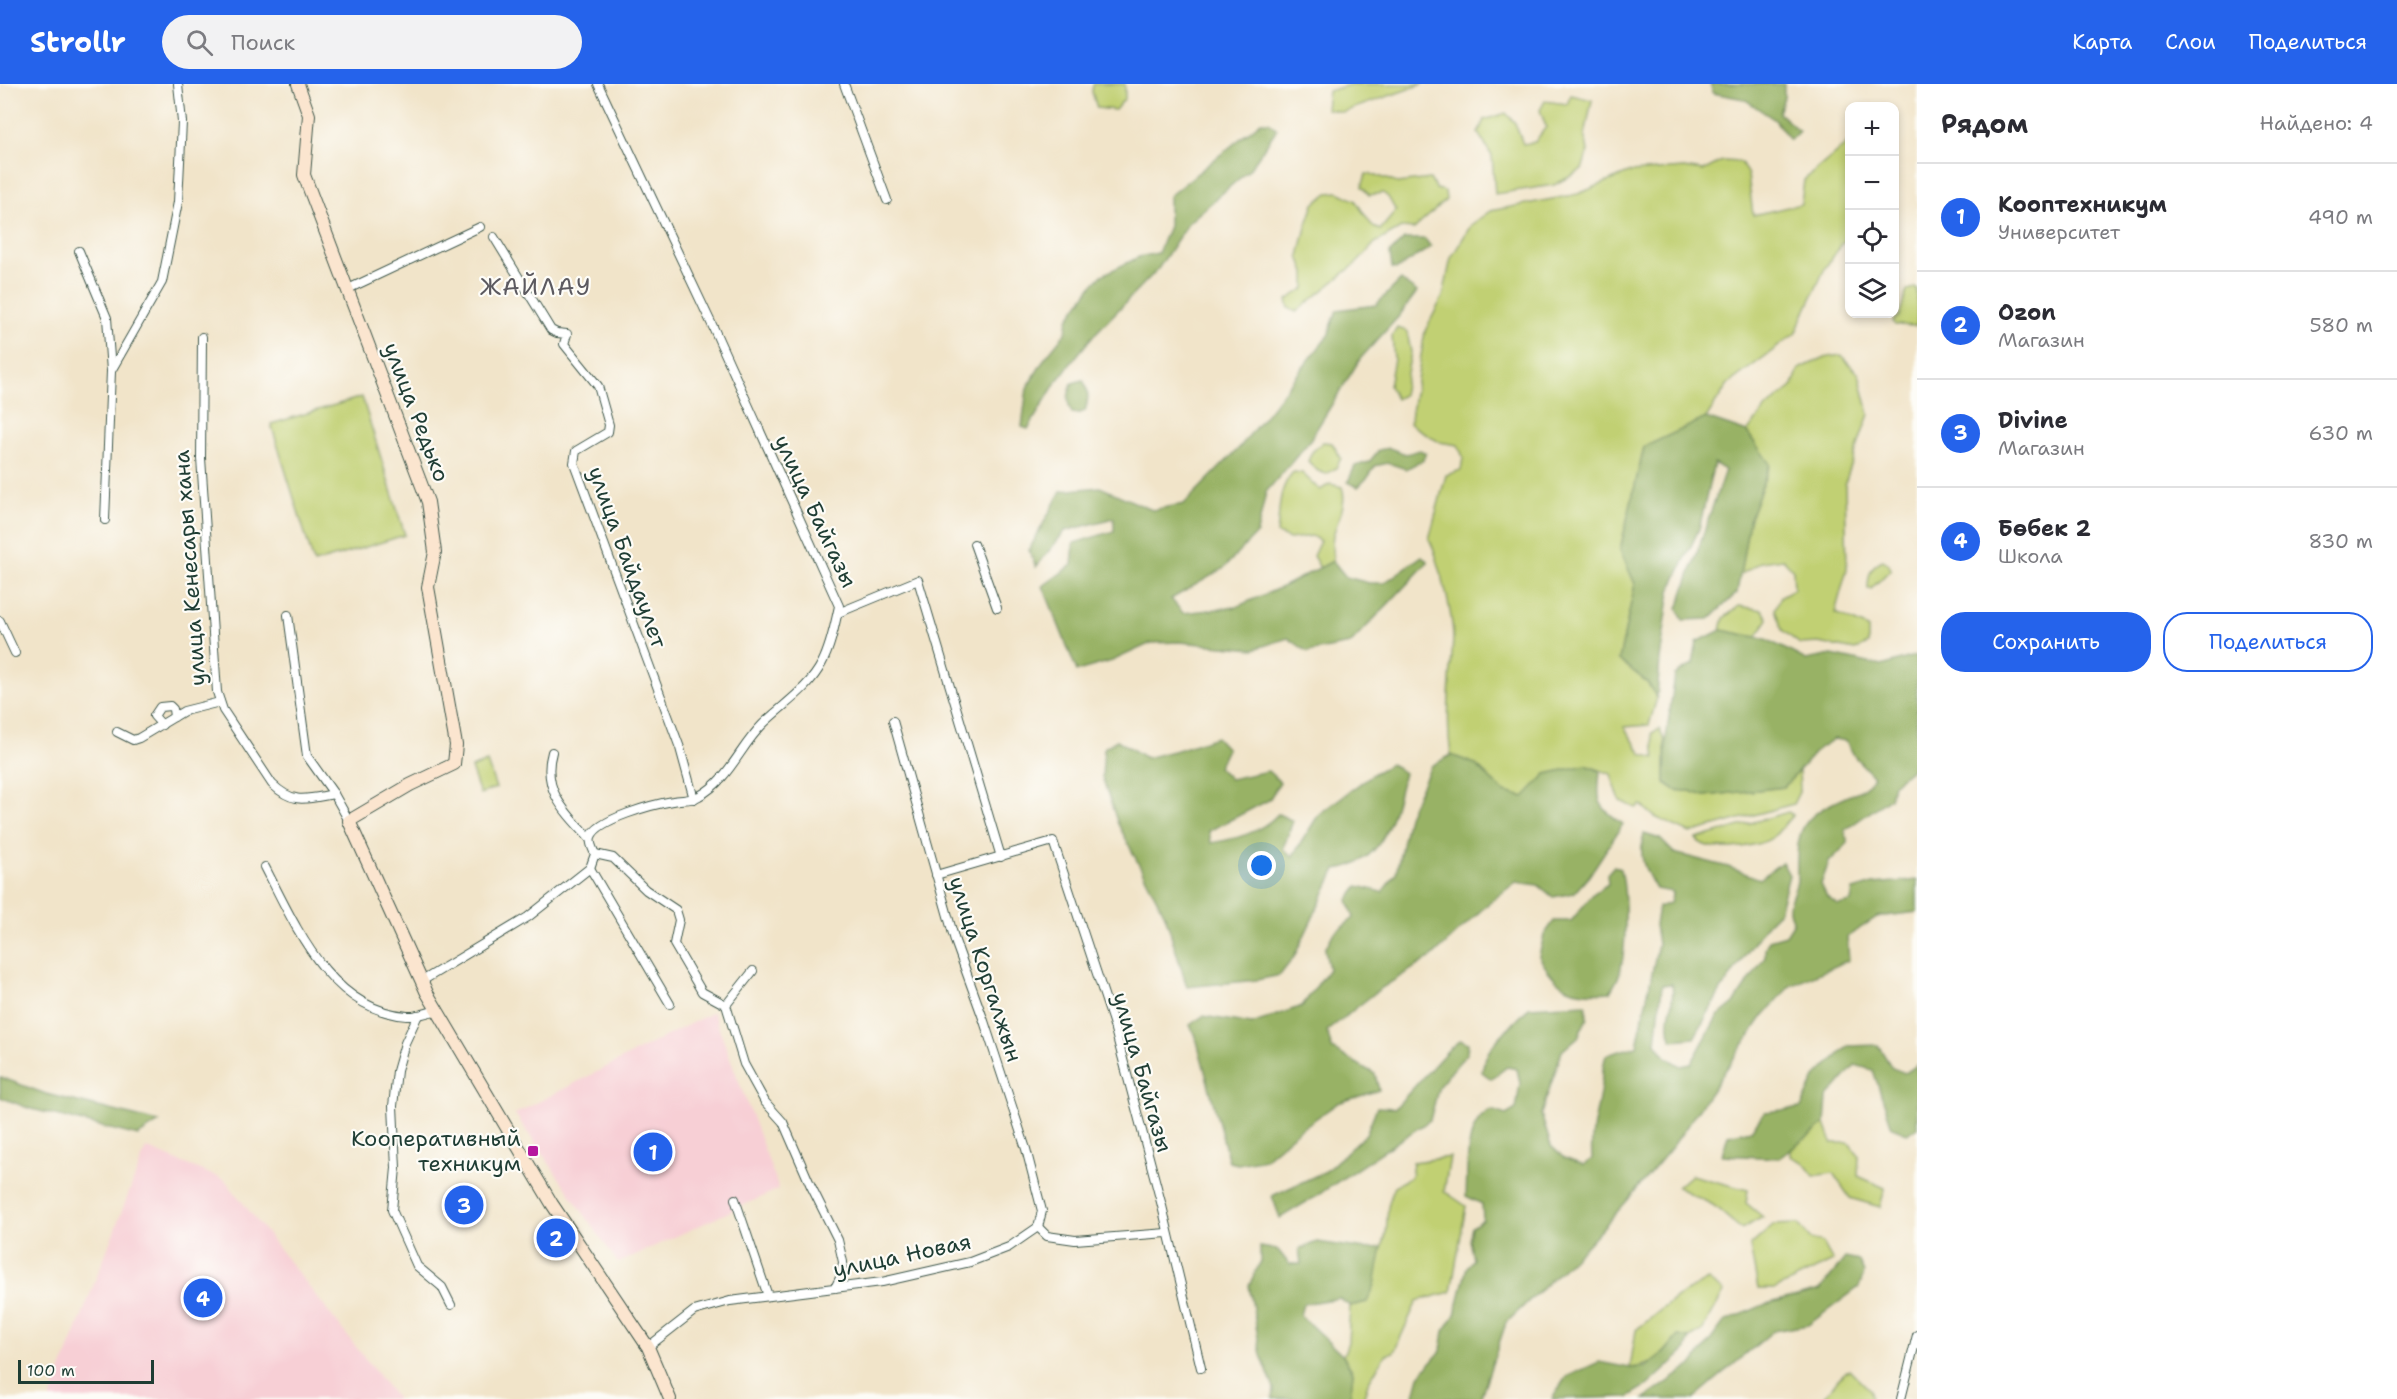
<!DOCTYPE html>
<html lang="ru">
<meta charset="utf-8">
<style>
:root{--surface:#fff;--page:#f2f2f3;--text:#2b2b33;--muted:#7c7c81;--line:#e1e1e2;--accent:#2563eb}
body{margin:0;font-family:"Shantell Sans",sans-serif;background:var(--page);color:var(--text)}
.controls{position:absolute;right:18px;top:18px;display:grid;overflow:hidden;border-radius:12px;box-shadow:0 3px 9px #0003}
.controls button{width:54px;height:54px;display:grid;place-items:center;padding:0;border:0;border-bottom:2px solid var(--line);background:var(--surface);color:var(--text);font:30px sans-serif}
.scale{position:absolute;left:18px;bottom:15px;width:136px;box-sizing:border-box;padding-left:6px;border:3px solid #1f3d34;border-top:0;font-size:16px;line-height:21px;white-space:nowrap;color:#1f3d34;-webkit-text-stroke:4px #fdfcf7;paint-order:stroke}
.you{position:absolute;left:1262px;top:782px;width:21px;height:21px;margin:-15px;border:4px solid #fff;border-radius:50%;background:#1a73e8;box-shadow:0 0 0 9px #1a73e833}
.badge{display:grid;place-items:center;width:39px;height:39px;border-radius:50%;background:var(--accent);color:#fff;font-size:20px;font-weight:700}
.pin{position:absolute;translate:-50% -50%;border:3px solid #fff;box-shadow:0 2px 6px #0006}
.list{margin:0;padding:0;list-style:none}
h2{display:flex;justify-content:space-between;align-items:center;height:78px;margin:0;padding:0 24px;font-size:26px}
h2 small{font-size:20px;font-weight:400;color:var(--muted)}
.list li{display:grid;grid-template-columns:39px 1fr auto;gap:18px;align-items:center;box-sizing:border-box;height:108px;padding:0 24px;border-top:2px solid var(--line)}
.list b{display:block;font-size:22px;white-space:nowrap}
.list p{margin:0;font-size:20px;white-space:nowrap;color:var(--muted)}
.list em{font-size:20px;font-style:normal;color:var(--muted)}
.actions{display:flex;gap:12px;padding:18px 24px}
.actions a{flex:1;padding:14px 0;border:2px solid var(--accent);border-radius:24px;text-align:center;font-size:21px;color:var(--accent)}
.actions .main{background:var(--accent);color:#fff}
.icon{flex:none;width:33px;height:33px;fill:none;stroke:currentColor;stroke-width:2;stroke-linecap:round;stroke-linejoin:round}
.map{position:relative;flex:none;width:1917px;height:1315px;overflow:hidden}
header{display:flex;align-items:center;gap:36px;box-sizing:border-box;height:84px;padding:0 30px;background:var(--accent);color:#fff}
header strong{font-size:28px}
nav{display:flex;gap:33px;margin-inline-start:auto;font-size:21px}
.search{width:420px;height:54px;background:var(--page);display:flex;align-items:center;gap:15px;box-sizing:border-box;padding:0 21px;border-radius:33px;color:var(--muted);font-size:22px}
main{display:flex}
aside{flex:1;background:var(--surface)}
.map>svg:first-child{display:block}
</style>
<header>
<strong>Strollr</strong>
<div class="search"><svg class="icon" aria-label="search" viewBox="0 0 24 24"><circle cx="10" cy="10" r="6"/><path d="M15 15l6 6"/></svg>Поиск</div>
<nav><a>Карта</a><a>Слои</a><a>Поделиться</a></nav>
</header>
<main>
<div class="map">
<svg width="1917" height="1315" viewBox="0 0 1917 1315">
<rect width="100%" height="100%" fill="#fdfcf7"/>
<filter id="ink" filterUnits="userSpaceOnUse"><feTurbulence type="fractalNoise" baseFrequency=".0167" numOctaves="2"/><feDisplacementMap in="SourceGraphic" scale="12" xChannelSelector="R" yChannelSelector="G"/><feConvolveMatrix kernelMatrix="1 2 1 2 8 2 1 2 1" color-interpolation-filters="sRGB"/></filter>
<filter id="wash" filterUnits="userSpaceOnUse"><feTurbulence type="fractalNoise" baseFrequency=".008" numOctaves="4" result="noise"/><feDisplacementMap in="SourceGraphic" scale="24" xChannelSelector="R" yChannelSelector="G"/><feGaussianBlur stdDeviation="1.35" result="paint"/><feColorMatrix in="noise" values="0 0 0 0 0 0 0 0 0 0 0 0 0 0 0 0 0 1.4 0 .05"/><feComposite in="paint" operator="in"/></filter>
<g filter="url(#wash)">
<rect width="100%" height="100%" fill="#f1e4c9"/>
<g fill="#f7cfd5">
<polygon points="713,928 779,1105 618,1179 515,1030"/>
<polygon points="146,1064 225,1096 397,1315 50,1315"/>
</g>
<g fill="#c1d073" stroke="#708654" stroke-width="1.5">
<polygon points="1093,0 1125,0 1125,14 1115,26 1097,24 1092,8"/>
<polygon points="1352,0 1423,0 1343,28 1326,25 1328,7"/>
<polygon points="1571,11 1592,16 1585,51 1588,67 1582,86 1554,101 1495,110 1492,72 1478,49 1484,36 1506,29 1515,39 1523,60 1535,58 1546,43 1540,26 1545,17 1567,20"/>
<path d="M1849 58V150L1825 184 1795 250 1728 300 1706 334 1644 363 1620 466 1635 500 1619 576 1647 598 1657 614 1649 641 1624 643 1642 670 1655 674 1652 649 1659 645 1665 657V699L1677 707H1690L1705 712 1784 703 1799 687 1800 706 1793 720 1690 749 1655 733 1641 721 1636 724 1620 717 1611 690 1586 681 1546 690 1525 713 1504 708 1475 680 1451 671C1445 632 1451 594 1453 554 1453 532 1439 474 1429 455L1446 391 1461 386 1463 373 1458 361 1439 358 1410 340 1425 247 1443 212 1451 174 1471 141 1490 127 1578 110 1631 88 1684 84 1703 87 1722 77 1741 78 1748 91 1753 131 1801 120 1804 96Z"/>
<polygon points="1366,90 1376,91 1397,99 1430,95 1436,105 1445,107 1446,116 1414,145 1401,144 1375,159 1359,177 1296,228 1289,224 1287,216 1305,204 1305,189 1299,172 1306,143 1314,120 1328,109 1338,108 1355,116 1373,143 1380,146 1396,127 1388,113 1383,109 1369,111 1362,103"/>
<polygon points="1915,204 1917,205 1917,239 1915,242 1895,241 1893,237 1899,232 1907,206"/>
<polygon points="1397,244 1407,247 1411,268 1403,311 1396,315 1389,302 1394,275 1392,252"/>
<polygon points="1841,271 1859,290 1869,330 1845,399 1847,485 1835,529 1868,544 1868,560 1855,566 1819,559 1800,560 1782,546 1775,525 1781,512 1794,505 1793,486 1783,475 1761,478 1740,491 1749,437 1770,381 1747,348 1767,323 1792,303 1799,285 1823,274"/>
<polygon points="362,313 405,451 314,479 271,340"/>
<polygon points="1323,358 1332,359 1341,374 1336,384 1326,390 1318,387 1308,377 1312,368"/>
<path d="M1293 388 1302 389 1320 406 1330 400 1342 403C1348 420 1337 436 1333 452 1331 460 1333 469 1333 477L1320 484 1313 472 1320 457 1312 452 1290 455 1277 450C1280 426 1277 407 1293 388Z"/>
<path d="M1883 476 1889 480 1890 486 1871 505H1868C1868 492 1870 481 1883 476Z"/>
<polygon points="1739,522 1763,526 1768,535 1756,553 1721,546 1724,534"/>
<polygon points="487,678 496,704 480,710 471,684"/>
<path d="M1788 728 1793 731C1786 738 1780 747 1773 753 1759 764 1708 770 1696 755Z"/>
<polygon points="1825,1040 1832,1059 1849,1059 1859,1072 1858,1092 1885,1104 1880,1123 1850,1114 1833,1089 1814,1092 1803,1078 1790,1072 1790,1066"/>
<polygon points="1450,1073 1444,1107 1466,1122 1451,1208 1417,1217 1394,1268 1385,1271 1368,1299 1363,1315 1350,1315 1353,1288 1343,1272 1348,1258 1350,1222 1367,1218 1386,1150 1388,1123 1394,1102 1411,1093 1413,1078"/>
<polygon points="1691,1091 1748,1106 1746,1119 1763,1133 1741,1145 1713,1121 1677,1103"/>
<polygon points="1798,1140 1811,1155 1823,1159 1833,1177 1775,1205 1758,1205 1750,1162 1773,1141"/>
<path d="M1708 1196 1724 1208 1702 1247 1690 1254 1678 1252C1663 1271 1655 1282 1630 1284L1636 1246 1677 1213Z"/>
<polygon points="1849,1285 1870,1306 1871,1315 1823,1315 1838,1295"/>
</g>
<g fill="#98b265" stroke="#5c784c" stroke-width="1.5">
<polygon points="1710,0 1784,0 1784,13 1779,29 1799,47 1790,56 1775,36 1744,15 1713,9"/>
<polygon points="1261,38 1269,38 1277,45 1249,86 1188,139 1158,185 1091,254 1056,298 1028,345 1022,343 1027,304 1045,274 1066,248 1068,235 1091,203 1102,191 1139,173 1158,169 1169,142 1169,112"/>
<polygon points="1404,155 1425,155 1431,163 1397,185 1392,184 1390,169"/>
<polygon points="1401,196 1417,208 1399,232 1360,275 1308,359 1266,408 1257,449 1223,485 1171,515 1183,529 1236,523 1284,502 1333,477 1346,493 1369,499 1384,499 1422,472 1428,478 1350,560 1308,568 1288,554 1254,565 1180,558 1151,559 1112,577 1077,587 1043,502 1072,481 1074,459 1114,447 1114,434 1065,447 1036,483 1029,466 1061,407 1100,403 1152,426 1184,420 1240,363 1328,252 1337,226 1376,221"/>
<path d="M1083 296C1089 307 1089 314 1085 327L1078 330 1072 329C1066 318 1068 311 1072 299Z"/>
<polygon points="1706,334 1747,348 1770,380 1749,437 1737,509 1709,535 1683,536 1678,525 1725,386 1714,379 1699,445 1670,507 1660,575 1657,614 1647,598 1619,576 1635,500 1620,466 1644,363"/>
<polygon points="1389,364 1406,370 1420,366 1426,369 1423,376 1406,385 1388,379 1375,382 1369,392 1358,403 1348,398 1355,382 1369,378 1379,366"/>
<path d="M1721 546 1766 555 1806 576 1832 571 1882 582 1917 571V680L1893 700 1890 714 1845 746 1848 759 1829 778 1821 800 1827 813 1838 821 1851 818 1853 806 1873 800 1917 796V828L1877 833 1847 853 1849 876 1790 902 1763 932 1673 1062 1626 1118 1587 1161 1506 1239 1480 1315H1413L1419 1292 1441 1267 1444 1247 1455 1231 1467 1183 1473 1175 1469 1156 1472 1143 1483 1136 1482 1120 1466 1112C1468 1086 1463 1038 1491 1026L1506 1031 1516 1025 1520 999 1517 985 1507 983 1491 995 1482 988C1485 959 1512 944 1529 923L1586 920 1587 934 1578 953 1562 967 1541 1030 1551 1062 1564 1074 1583 1081 1592 1075C1590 1049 1596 1033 1600 1009 1602 996 1602 984 1606 971L1637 962 1658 860 1655 841 1658 823 1670 819 1673 808 1656 805C1644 785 1638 772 1644 750L1660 755 1674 769 1728 783 1760 795 1782 778 1789 791 1779 828 1767 840 1721 906 1694 954 1672 956C1663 937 1676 919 1672 900L1662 901 1656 959 1666 973 1681 982 1691 980 1717 933 1735 918 1765 873V864L1769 856 1786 851 1793 840C1792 835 1790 831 1789 826 1788 815 1797 805 1797 795 1796 743 1800 733 1848 712 1859 707 1867 704 1874 693L1855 673 1846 657 1834 655 1819 664 1784 703 1705 712 1690 707H1677L1665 698 1666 654 1675 591 1693 580 1697 558Z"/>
<path d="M1216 653 1227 665 1218 683 1230 695 1268 687 1280 698 1269 716 1209 747 1211 759C1236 755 1260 749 1278 730L1293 737 1283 765 1292 773 1319 730 1373 690 1391 680 1404 689C1393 731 1386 779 1336 785L1294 873 1280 891 1257 896 1187 903 1165 831 1118 740 1102 693 1104 664 1117 656 1146 674 1181 665Z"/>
<path d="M1451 671 1475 680 1504 708 1524 713 1546 690 1586 681 1600 687C1597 720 1597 721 1623 740L1589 792 1574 809 1553 813 1538 801 1516 798 1490 818 1433 872 1380 905 1327 947 1332 965 1375 990 1379 1006 1338 1019 1298 1047 1265 1075 1238 1080 1229 1078 1197 957 1190 941 1203 932 1252 940 1302 922 1329 885 1325 865 1333 850 1354 834 1348 816 1358 802 1382 808 1396 790 1408 732 1431 682Z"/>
<path d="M1614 782 1621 785C1627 811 1627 866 1619 891 1617 897 1613 903 1610 908 1573 911 1556 905 1539 872L1544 851 1554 837H1571L1594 809 1608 800 1607 790Z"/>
<polygon points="1460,956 1468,959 1467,969 1439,1002 1430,1036 1313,1114 1280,1134 1272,1112 1326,1087 1366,1050 1377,1023 1395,1024 1448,966"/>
<polygon points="1878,961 1892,984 1905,989 1917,981 1917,1044 1907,1049 1892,1043 1873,986 1855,981 1827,1014 1825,1040 1779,1074 1722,1071 1728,1051 1751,1046 1765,1028 1801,1024 1816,992 1848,962"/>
<polygon points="0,993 46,1010 159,1038 138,1052 28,1024 0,1013"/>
<polygon points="1317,1158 1365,1165 1382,1163 1375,1201 1367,1218 1350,1222 1339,1214 1303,1220 1300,1231 1343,1272 1353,1288 1350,1315 1273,1315 1274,1305 1261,1271 1249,1201 1260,1179 1260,1163 1278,1166 1289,1180 1301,1180 1299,1165"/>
<polygon points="1845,1174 1859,1177 1864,1189 1859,1203 1808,1241 1773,1247 1693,1315 1644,1315 1692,1281 1724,1238 1766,1220 1820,1206"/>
<polygon points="1678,1252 1690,1254 1685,1267 1648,1301 1628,1313 1552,1315 1566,1293 1599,1278 1630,1284 1646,1283 1665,1268"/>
</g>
</g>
<g filter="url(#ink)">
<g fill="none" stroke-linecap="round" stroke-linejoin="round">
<defs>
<g id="street">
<polyline points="844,0 887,116"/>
<polyline points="494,153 551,246 557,249 567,250 564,260 598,302 609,341 608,348 576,367 574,379 680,664 694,715"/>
<polyline points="79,167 107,234 111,287"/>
<polyline points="348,205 480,143"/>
<path d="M202 253 201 374 217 608 223 626 272 700C294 721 306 715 334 710"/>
<polyline points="105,436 111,287 162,198 178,118 182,38 178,0"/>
<polyline points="974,460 997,524"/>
<polyline points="838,529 918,496 1001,773"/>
<polyline points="288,531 307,672 334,710 349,737"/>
<polyline points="0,537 15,569"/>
<polyline points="893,637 955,857 984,937 1026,1065 1042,1127 1038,1143"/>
<polyline points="162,641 154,632 160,623 170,622 173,625 174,633"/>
<polyline points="117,648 133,656 139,654 184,627 220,618"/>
<path d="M552 668C541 706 566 729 590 755"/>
<polyline points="595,770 613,774 646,806 676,826 679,836 674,860 702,908 726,921"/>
<path d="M265 783C296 843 330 926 407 932 417 933 428 928 438 926"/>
<polyline points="590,784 670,920"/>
<polyline points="936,791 1053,757 1113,938 1162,1122 1201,1284"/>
<polyline points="753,887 726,921 744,980 765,1018 783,1038 810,1100 838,1156 843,1178 841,1192 835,1204"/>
<path d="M422 897 528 833 590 784 595 770C593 765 589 759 591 753 597 735 655 720 673 717 682 715 691 717 699 712 728 697 740 663 762 641 782 621 809 605 822 579 831 562 835 540 839 522L714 245 598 0"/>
<polyline points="418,931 405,959 397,987 393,1022 396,1084 392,1126 417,1182 442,1203 451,1221"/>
<polyline points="735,1115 768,1212"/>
<polyline points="648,1263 694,1227 730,1217 882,1198 970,1178 1009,1163 1038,1143 1047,1152 1075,1156 1167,1149"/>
<polyline points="1901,1315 1917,1251"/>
</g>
<polyline id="secondary" points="298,0 309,31 304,91 428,418 435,468 428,503 456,661 454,680 410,701 349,737 427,909 552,1120 648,1263 670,1315"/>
</defs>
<use href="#street" stroke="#3e564a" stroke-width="10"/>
<use href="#secondary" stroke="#3e564a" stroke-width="14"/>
<use href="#street" stroke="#fff" stroke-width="8"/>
<use href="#secondary" stroke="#fbe5cf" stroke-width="12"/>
</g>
</g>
<rect fill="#b5179e" stroke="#fdfcf7" stroke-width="2" x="527" y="1061" width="12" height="12" rx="3"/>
<g text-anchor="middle" stroke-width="4.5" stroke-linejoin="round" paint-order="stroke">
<g font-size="22" fill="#1f3d34" stroke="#fdfcf7">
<text transform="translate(417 328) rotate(69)" y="8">улица Редько</text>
<text transform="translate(816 427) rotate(65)" y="8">улица Байгазы</text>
<text transform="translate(628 473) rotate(70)" y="8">улица Байдаулет</text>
<text transform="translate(189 484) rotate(-94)" y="8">улица Кенесары хана</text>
<text transform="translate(986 885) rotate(72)" y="8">улица Коргалжын</text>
<text transform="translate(1143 988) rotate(74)" y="8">улица Байгазы</text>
<text transform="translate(902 1171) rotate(-12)" y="8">улица Новая</text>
</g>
<g font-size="22" fill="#1f3d34" stroke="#fdfcf7" text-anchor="end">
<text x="521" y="1062">Кооперативный<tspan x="521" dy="25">техникум</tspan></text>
</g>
<g font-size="24" letter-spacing="1.5" fill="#5c5a60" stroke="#fdfcf7">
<text x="536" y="211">ЖАЙЛАУ</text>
</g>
</g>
</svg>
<div class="controls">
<button>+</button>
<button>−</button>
<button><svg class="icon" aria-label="locate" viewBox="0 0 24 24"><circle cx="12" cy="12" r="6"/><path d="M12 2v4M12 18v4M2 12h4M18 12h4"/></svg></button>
<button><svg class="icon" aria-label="layers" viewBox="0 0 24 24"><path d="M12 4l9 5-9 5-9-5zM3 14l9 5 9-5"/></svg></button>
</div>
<div class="scale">100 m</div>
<div class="you"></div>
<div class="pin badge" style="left:653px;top:1068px">1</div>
<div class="pin badge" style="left:556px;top:1154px">2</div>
<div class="pin badge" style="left:464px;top:1121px">3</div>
<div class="pin badge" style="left:203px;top:1214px">4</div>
</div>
<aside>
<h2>Рядом<small>Найдено: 4</small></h2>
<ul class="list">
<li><span class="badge">1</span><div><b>Кооптехникум</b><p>Университет</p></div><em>490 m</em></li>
<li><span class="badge">2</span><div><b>Ozon</b><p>Магазин</p></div><em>580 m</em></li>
<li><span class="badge">3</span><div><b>Divine</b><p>Магазин</p></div><em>630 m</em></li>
<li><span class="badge">4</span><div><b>Бөбек 2</b><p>Школа</p></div><em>830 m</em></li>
</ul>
<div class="actions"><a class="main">Сохранить</a><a>Поделиться</a></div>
</aside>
</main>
